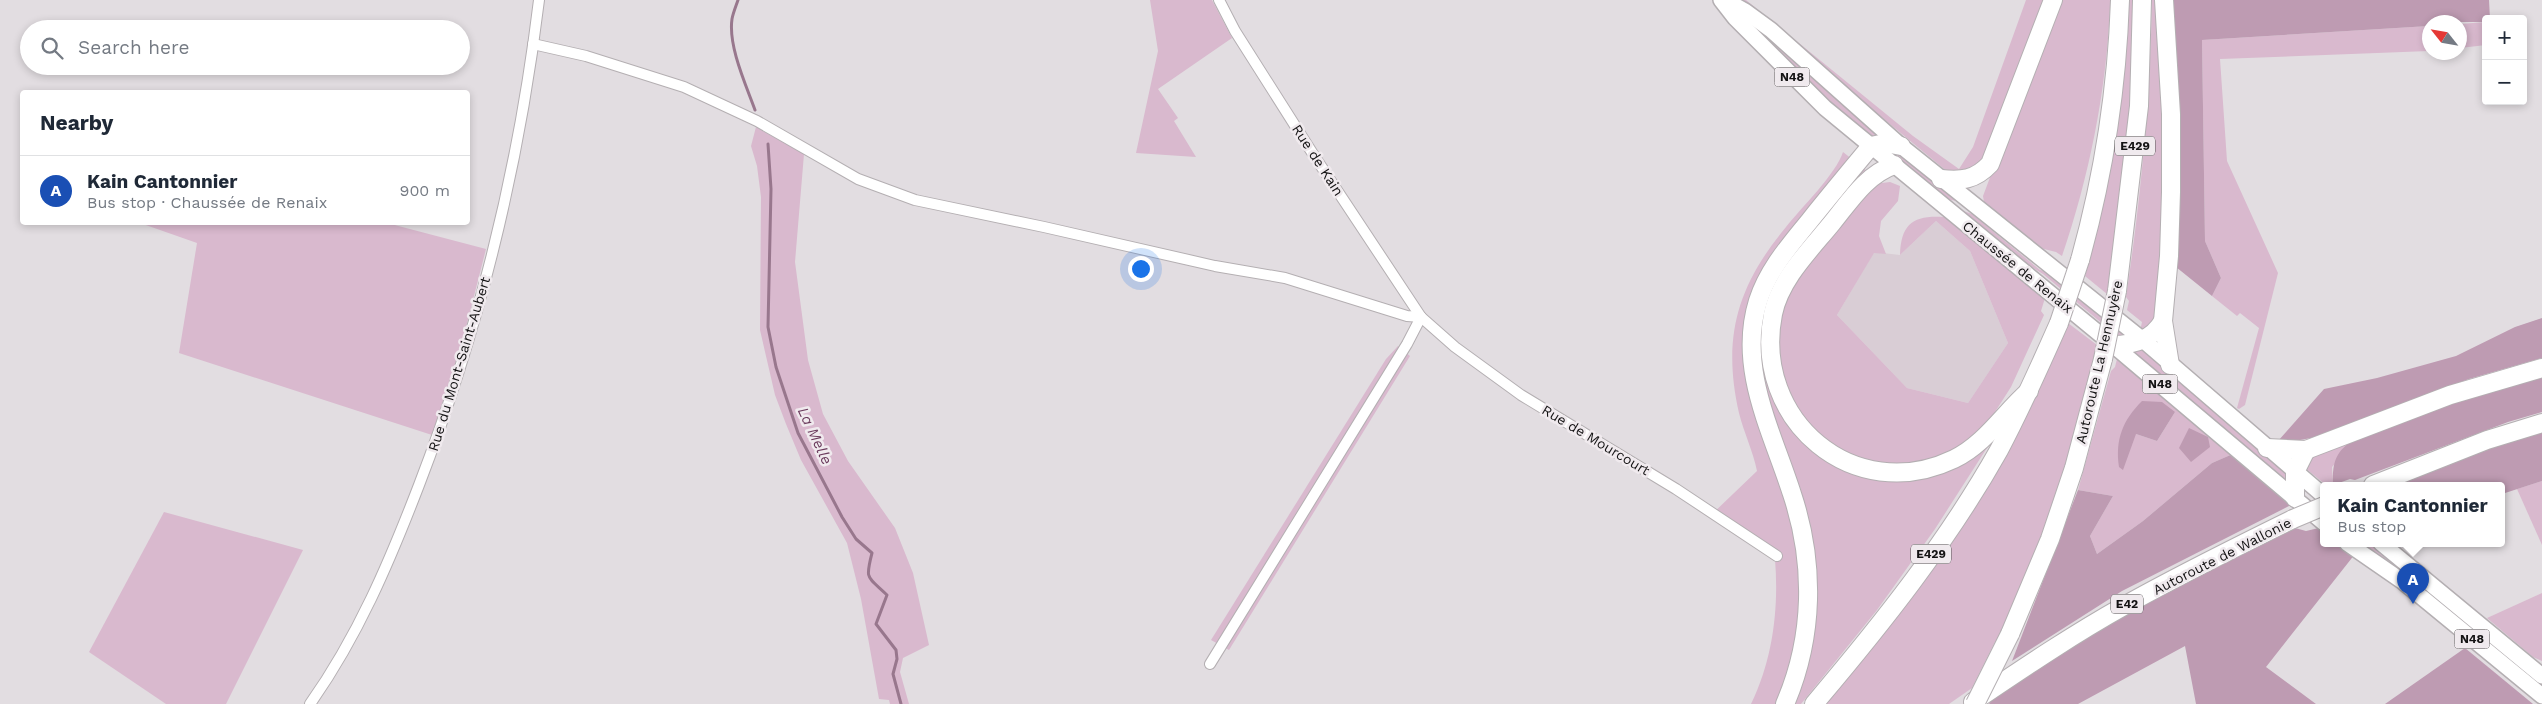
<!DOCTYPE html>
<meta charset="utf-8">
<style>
:root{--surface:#fff;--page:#f2f2f3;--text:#1f2937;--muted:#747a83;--line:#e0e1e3;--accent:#ea580c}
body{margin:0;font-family:"Work Sans",sans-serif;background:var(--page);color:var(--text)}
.controls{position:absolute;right:15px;top:15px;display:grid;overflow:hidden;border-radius:5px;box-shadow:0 2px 8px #0003}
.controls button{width:45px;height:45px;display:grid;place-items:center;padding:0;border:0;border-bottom:1px solid var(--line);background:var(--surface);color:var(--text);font:25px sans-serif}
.compass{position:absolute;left:2422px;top:15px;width:45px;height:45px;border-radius:50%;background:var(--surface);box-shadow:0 2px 8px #0003;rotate:301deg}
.you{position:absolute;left:1140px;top:268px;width:18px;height:18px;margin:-12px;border:4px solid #fff;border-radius:50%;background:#1a73e8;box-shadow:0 0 0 8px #1a73e833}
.badge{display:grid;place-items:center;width:32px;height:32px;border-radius:50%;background:var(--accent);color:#fff;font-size:16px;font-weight:700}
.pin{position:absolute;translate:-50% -41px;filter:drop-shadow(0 1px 2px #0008)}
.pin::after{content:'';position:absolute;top:26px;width:18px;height:15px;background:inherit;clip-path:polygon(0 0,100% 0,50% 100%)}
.popup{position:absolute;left:2320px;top:482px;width:185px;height:65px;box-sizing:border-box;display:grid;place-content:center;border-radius:5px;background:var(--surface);filter:drop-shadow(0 1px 4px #0005);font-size:16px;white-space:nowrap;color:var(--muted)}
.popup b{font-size:19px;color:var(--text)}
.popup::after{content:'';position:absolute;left:50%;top:100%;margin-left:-10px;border:10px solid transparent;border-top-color:var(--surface)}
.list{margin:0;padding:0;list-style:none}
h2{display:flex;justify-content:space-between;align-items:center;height:65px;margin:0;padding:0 20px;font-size:21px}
h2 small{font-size:16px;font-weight:400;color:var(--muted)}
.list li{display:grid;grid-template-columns:32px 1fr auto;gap:15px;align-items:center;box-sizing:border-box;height:70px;padding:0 20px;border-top:1px solid var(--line)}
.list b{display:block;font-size:19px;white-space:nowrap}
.list p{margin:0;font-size:16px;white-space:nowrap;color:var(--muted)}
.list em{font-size:16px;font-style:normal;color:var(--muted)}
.icon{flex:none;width:28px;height:28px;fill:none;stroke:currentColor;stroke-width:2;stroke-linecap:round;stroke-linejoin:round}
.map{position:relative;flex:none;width:2542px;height:704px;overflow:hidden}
.search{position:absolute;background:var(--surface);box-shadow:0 2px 8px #0003;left:20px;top:20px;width:450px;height:55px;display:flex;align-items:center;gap:12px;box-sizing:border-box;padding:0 18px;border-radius:28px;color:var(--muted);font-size:19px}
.panel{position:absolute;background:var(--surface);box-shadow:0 2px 8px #0003;left:20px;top:90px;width:450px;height:135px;border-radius:5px}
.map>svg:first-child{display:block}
</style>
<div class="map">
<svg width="2542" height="704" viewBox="0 0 2542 704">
<rect width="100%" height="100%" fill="#e2dde1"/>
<polygon fill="#d9cdd5" points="1936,221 1970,251 2008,343 1968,403 1907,388 1837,315 1874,252 1900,255"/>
<g fill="#d9b9ce" fill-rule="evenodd">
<polygon points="1150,0 1212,0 1232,38 1158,89 1178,118 1174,121 1196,157 1136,153 1158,51"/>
<polygon points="1740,0 1746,0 1913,136 1959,169 1973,147 2026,0 2044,0 1983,166 1972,174 1949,173"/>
<path d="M2057 0H2110V8C2106 93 2089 177 2062 256L2056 252 2040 248 1984 202 1983 196Z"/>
<polygon points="2125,0 2137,0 2135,74 2110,286 2107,294 2085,276 2087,266 2085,263"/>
<path d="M2152 0H2160L2165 68 2162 309 2151 330 2140 331 2142 322 2127 310 2129 301 2126 297C2141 198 2150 100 2152 0Z"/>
<polygon points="1745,16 1894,143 1871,139 1784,62"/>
<polygon points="2486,22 2486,45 2460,48 2460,24"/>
<polygon points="2429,26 2429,51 2220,59 2227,161 2278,273 2245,405 2239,409 2237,408 2259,328 2240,313 2237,316 2212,296 2221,278 2205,241 2202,40"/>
<polygon points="756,127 804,154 795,262 808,360 823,414 848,461 895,528 913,573 929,645 903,658 900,672 909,704 890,704 889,700 879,699 861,599 847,543 801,460 786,424 775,395 760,330 761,197 757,166 751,146"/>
<path d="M1843 152 1882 183 1890 182 1900 186 1898 201 1881 221 1879 236 1886 254 1874 253 1837 315 1907 388 1968 403 2008 343 1970 251 1936 221 1900 255C1901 223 1914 215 1944 217L2045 298 2041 311 2044 315 2011 387 1986 426 1992 440 1935 529 1877 610 1801 704H1751C1773 659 1779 608 1775 559L1709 517 1757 471C1753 451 1744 433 1739 413 1722 338 1737 286 1786 227 1801 208 1836 174 1843 152Z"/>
<polygon points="1887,152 1897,152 1956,201 1943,198"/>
<polygon points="1952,207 1972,214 2040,270 2046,271 2123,331 2126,338 2116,335 2043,274 2015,257"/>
<polygon points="140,223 387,223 486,249 462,343 432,435 179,353 197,243"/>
<polygon points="2068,323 2097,345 2060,492 2001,635 1995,642 1972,688 1949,704 1821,704 1882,628"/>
<polygon points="2140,345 2288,470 2287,480 2124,348"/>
<polygon points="1398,346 1410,356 1229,650 1211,640 1386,359"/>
<path d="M2117 359 2235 453 2212 463 2143 521 2097 554 2090 536 2113 496 2078 490 2111 371 2115 367ZM2175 412 2157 441 2136 434Z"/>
<polygon points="2360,436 2332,467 2333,485 2326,485 2304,467 2306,459"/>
<polygon points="2542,481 2542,545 2517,489"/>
<polygon points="164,512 303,550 226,704 166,704 89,652"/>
<polygon points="2361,543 2376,543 2542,680 2542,691"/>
<polygon points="2542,593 2542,661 2533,657 2487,618"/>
</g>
<g fill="#be9bb2">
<polygon points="2172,0 2489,0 2490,19 2486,19 2486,22 2430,22 2429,26 2202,40 2205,241 2221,278 2212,296 2176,267 2180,203 2180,112"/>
<polygon points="2542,318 2542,358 2469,379 2311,438 2289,442 2278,441 2324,389 2377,378 2456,356 2515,327"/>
<path d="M2542 373V412L2508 422 2355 480 2350 479 2333 485C2332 459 2337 449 2360 436L2502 385Z"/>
<path d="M2142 401 2162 402 2175 412 2157 441 2136 434 2123 470 2119 467C2115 439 2123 420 2142 401Z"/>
<polygon points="2189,428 2208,437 2210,447 2191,462 2179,448"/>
<polygon points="2542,430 2542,481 2502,494 2502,485 2393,485 2448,462"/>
<polygon points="2235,453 2295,503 2122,591 2012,661 2078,490 2113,496 2090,536 2097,554 2143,521 2212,463"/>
<polygon points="2323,527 2324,543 2341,543 2355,554 2266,667 2316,704 2196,704 2185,646 2078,704 1989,704 1993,698 2063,648 2221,563 2295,528 2306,531"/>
<polygon points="2465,648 2533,704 2385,704"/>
</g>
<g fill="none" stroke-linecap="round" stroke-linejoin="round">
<g stroke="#98778d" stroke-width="3">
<path d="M738 0C736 6 733 13 732 19 728 46 746 85 755 110"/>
<path d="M768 144 771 189 768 327 776 367 798 433 842 517 856 539 872 553C865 580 867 576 887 595L876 624 896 650 897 659 893 674 901 704"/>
</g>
<defs>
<g id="minor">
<polyline points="1219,0 1235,31 1313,154 1421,317 1455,347 1521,395 1676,489 1777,556"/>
<polyline points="533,44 586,56 684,87 757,121 858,179 915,200 1044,227 1215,266 1285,278 1407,316 1421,317"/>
<polyline points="1210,664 1407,344 1421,317"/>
<path d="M310 704C358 636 389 563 419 485 479 329 519 166 539 0"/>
</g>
<g id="primary">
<polyline points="1721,0 1735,18 1825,108 2113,345 2324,523"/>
<polyline points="1725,0 1745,11 1771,30 1901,146 2143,340 2324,496"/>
<polyline points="2347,543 2402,581 2542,696"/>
<polyline points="2381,543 2542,676"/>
</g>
<g id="motorway">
<polyline points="2164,0 2171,114 2171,192 2169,256 2163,321 2170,365"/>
<path d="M1894 165C1866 175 1850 201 1832 223 1810 250 1780 279 1773 314 1752 420 1854 507 1954 459 1985 444 2004 413 2029 391"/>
<path d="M1941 179C1962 181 1975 180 1990 164L2053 0"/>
<path d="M2080 260C2104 174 2117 89 2120 0"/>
<polyline points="2117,291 2139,106 2142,0"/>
<path d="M2113 345C2134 345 2152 340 2163 321"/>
<polyline points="2267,448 2306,450 2450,395 2542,368"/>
<polyline points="2373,485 2487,440 2542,423"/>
<polyline points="2295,498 2295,472 2306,450"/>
<polyline points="2010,634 2050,539 2074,468 2103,359"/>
<path d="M1973 702C2022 669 2072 635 2124 606 2179 575 2236 547 2293 519"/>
<path d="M1785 704C1814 637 1815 563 1792 494 1772 431 1737 368 1758 301 1768 269 1791 244 1811 219 1831 194 1851 170 1871 146L1885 143 1901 146"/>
<path d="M1814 704C1881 625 1948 541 1999 450 2021 409 2040 366 2059 323"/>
</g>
</defs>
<use href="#minor" stroke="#b4afb2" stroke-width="12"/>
<use href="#primary" stroke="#b4afb2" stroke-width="18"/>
<use href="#motorway" stroke="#b4afb2" stroke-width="20"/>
<use href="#minor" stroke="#fff" stroke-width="10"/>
<use href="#primary" stroke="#fff" stroke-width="15"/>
<use href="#motorway" stroke="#fff" stroke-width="18"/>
<defs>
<g id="motorway-bridge">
<polyline points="2059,323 2080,260"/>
<polyline points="2103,359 2117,291"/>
<polyline points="2293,519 2324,506"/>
<polyline points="1975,704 2010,634"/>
</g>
</defs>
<use href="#motorway-bridge" stroke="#b4afb2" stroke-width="20" stroke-linecap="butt"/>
<use href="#motorway-bridge" stroke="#fff" stroke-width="18"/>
</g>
<g text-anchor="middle" stroke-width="5" stroke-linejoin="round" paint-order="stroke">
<g fill="#f0eaee" stroke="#565455" stroke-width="1">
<rect x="1774.5" y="67.5" width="35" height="19" rx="4"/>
<rect x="2115" y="136.5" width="40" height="19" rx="4"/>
<rect x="2142.5" y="374.5" width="35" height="19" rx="4"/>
<rect x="1911" y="544.5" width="40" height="19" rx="4"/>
<rect x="2111" y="594.5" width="32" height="19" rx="4"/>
<rect x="2454.5" y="629.5" width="35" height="19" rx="4"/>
</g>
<g font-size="12" font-weight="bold" fill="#141314">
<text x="1792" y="81">N48</text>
<text x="2135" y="150">E429</text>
<text x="2160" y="388">N48</text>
<text x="1931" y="558">E429</text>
<text x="2127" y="608">E42</text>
<text x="2472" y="643">N48</text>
</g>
<g font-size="14" fill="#141314" stroke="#f0eaee">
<text transform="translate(1318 160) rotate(57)" y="5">Rue de Kain</text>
<text transform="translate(2018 267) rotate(39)" y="5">Chaussée de Renaix</text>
<text transform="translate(2099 362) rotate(-77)" y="5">Autoroute La Hennuyère</text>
<text transform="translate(459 364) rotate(-73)" y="5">Rue du Mont-Saint-Aubert</text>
<text transform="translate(1596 440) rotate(31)" y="5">Rue de Mourcourt</text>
<text transform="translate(2222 556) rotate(-27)" y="5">Autoroute de Wallonie</text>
</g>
<g font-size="15" font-style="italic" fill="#6b3b5d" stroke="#f0eaee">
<text transform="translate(815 436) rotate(65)" y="5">La Melle</text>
</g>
</g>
</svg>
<div class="controls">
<button>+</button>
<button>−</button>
</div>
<svg class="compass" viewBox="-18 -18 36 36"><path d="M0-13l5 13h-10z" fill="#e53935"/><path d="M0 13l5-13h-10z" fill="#747a83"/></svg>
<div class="you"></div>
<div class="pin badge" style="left:2413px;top:604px;background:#1a4fb4">A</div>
<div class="popup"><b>Kain Cantonnier</b>Bus stop</div>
<div class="search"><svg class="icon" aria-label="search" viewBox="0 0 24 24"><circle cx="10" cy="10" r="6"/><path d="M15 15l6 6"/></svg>Search here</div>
<section class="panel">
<h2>Nearby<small></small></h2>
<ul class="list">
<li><span class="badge" style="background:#1a4fb4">A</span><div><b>Kain Cantonnier</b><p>Bus stop · Chaussée de Renaix</p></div><em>900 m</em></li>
</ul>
</section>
</div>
